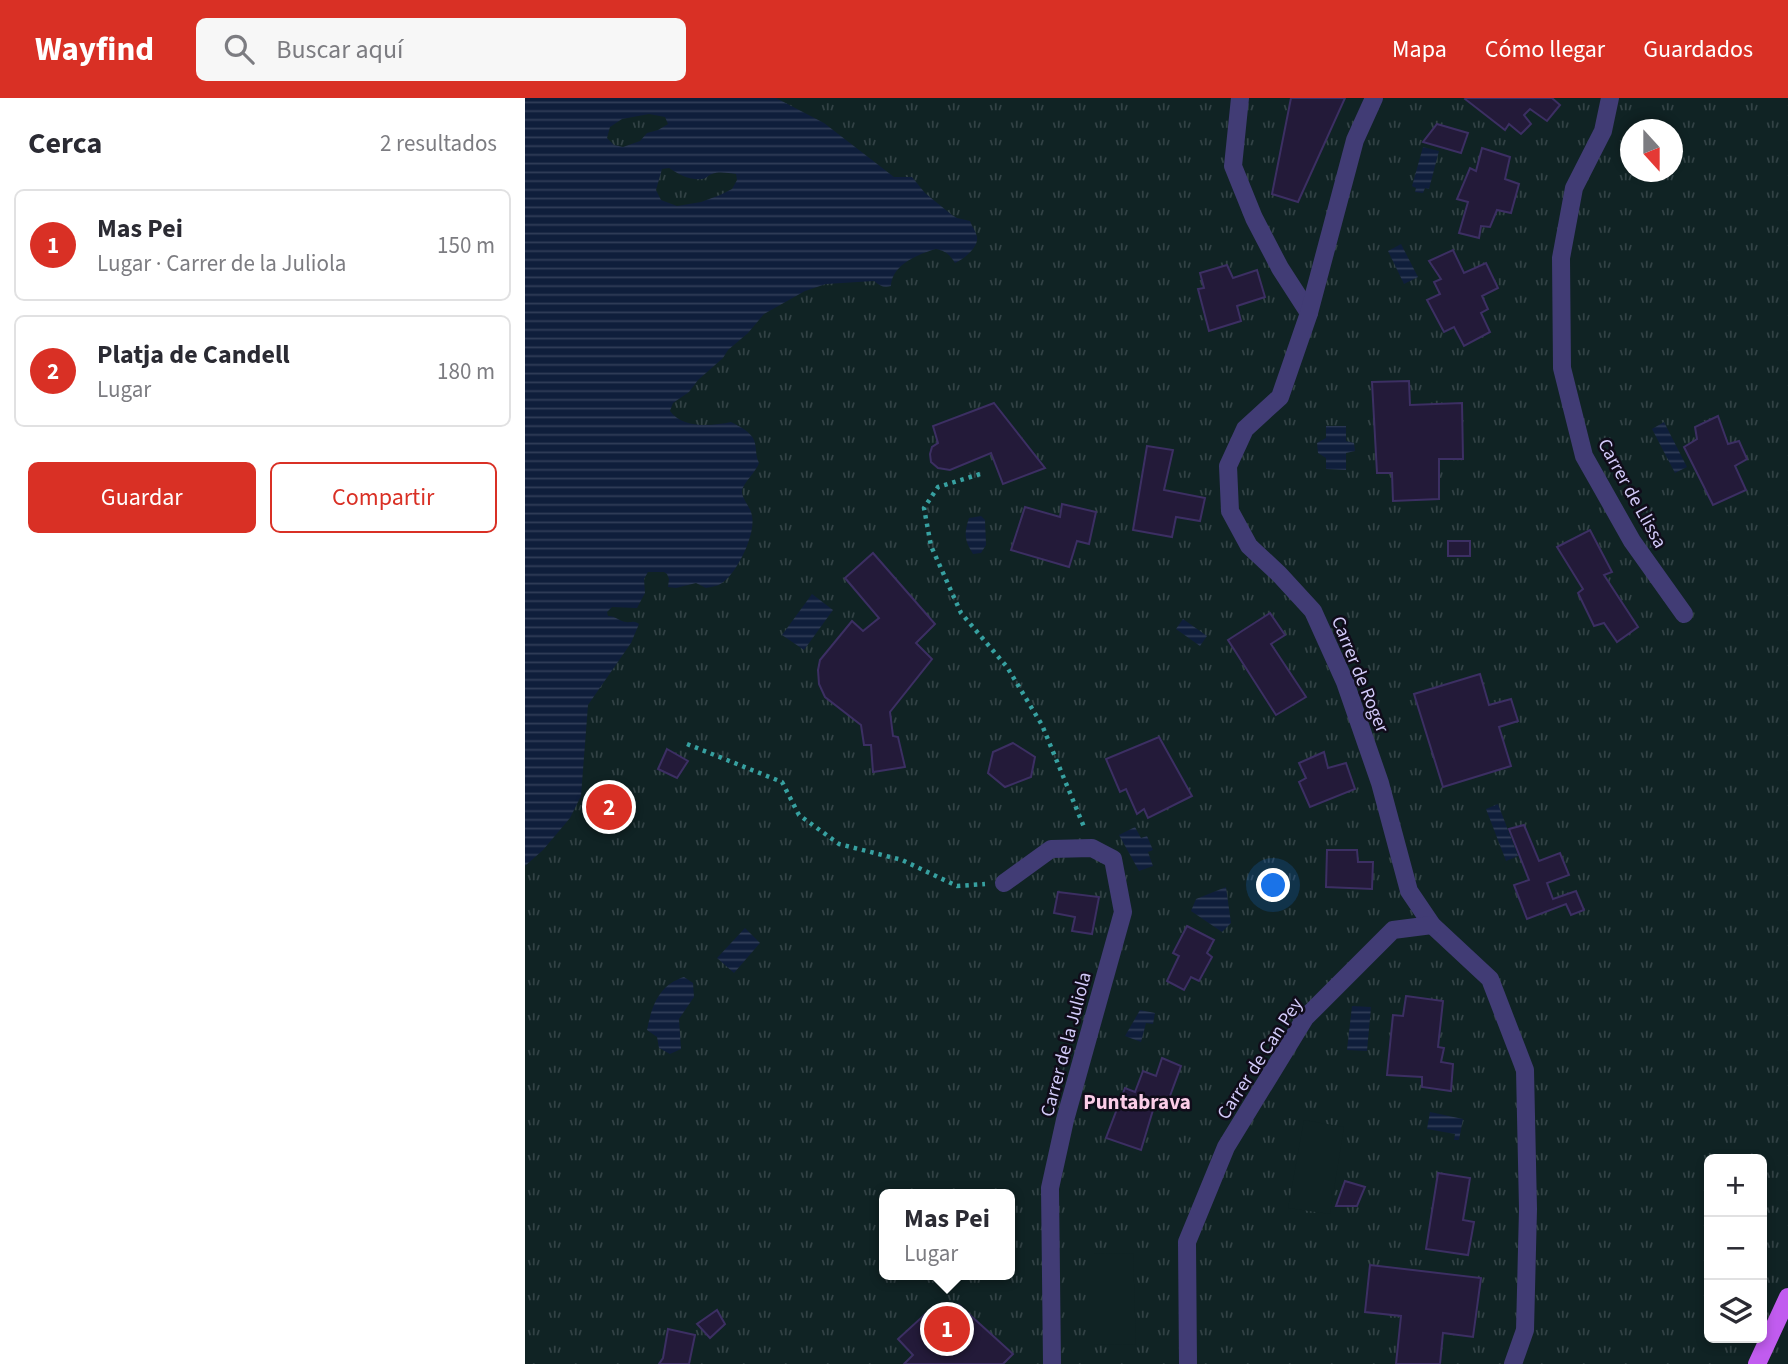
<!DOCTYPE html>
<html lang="es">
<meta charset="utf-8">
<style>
:root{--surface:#fff;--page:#f7f7f7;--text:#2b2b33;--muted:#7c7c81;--line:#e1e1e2;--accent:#d93025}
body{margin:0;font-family:"Source Sans 3",sans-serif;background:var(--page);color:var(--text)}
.controls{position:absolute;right:21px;bottom:21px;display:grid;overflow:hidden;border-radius:10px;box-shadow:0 4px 10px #0003}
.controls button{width:63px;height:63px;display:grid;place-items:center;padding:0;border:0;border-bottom:2px solid var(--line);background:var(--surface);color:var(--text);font:35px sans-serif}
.compass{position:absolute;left:1095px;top:21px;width:63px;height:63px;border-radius:50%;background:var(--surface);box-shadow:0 4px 10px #0003;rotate:159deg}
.you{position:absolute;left:749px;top:788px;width:24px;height:24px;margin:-18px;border:5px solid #fff;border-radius:50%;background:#1a73e8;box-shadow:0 0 0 10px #1a73e833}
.badge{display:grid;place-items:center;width:46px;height:46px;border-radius:50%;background:var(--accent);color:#fff;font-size:23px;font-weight:700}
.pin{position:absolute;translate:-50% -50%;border:4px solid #fff;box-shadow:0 2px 7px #0006}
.popup{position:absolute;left:354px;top:1091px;width:136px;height:91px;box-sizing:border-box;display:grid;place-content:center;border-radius:10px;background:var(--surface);filter:drop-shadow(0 2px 5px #0005);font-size:23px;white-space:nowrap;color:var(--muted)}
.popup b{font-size:26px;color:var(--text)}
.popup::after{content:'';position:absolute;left:50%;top:100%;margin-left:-14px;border:14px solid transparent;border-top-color:var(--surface)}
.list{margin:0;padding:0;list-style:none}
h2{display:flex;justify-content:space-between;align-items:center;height:91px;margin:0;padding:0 28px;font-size:30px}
h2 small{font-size:23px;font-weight:400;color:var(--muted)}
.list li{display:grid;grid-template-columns:46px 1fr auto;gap:21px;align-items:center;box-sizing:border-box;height:112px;margin:0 14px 14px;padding:0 14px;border:2px solid var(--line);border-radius:10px}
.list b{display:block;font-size:26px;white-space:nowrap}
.list p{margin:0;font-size:23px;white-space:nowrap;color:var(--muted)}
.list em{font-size:23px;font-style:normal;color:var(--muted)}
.actions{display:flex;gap:14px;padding:21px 28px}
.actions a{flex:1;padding:16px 0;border:2px solid var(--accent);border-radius:10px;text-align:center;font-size:24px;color:var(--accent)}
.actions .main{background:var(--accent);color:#fff}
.icon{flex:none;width:38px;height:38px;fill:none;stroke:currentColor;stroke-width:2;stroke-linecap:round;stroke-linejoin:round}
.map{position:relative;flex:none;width:1263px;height:1266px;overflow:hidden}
header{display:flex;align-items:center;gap:42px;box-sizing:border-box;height:98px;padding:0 35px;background:var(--accent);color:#fff}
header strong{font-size:33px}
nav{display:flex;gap:38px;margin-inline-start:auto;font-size:24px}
.search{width:490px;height:63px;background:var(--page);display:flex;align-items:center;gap:18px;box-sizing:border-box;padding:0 24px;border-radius:10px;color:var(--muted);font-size:26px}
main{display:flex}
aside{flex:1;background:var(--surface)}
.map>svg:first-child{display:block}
</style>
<header>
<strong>Wayfind</strong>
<div class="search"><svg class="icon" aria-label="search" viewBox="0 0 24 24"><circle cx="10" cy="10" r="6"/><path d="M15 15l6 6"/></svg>Buscar aquí</div>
<nav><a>Mapa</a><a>Cómo llegar</a><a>Guardados</a></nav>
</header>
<main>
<aside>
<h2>Cerca<small>2 resultados</small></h2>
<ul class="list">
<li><span class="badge">1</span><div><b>Mas Pei</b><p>Lugar · Carrer de la Juliola</p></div><em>150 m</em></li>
<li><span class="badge">2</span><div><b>Platja de Candell</b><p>Lugar</p></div><em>180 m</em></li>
</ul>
<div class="actions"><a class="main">Guardar</a><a>Compartir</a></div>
</aside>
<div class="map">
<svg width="1263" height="1266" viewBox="0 0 1263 1266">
<defs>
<pattern id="park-tufts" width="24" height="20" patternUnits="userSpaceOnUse" patternTransform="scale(1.75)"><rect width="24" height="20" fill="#102324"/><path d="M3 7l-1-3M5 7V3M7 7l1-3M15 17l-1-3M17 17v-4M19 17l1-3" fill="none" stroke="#324245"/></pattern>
<pattern id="water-rules" width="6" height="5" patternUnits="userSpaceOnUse" patternTransform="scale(1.75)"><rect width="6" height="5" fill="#0f1e3b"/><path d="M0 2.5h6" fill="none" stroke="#313d58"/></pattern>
</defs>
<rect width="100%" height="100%" fill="#100c1a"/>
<path fill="url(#park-tufts)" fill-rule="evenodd" d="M0 0H1263V1266H0ZM1106 32H1148V74H1106ZM1184 1061H1237V1240H1184ZM359 1096H485V1177H359Z"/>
<g fill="#102324">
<polygon points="779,1022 819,1029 805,1116 763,1110"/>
<polygon points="608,1155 611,1247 568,1246 568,1156"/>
</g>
<g fill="url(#water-rules)" fill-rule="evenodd">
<path d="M0 0H251L299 25 369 79H387L400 95 427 117 432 120 445 123C447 128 451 134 452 139 454 149 438 162 430 165 425 157 421 153 411 151 394 156 367 166 366 188 359 190 355 188 349 183L301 186 280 193 239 216 223 235 203 252 198 260 173 282 164 294 148 305 145 313C158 331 187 328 206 324 214 328 226 334 229 342 232 350 230 357 234 365 231 374 218 385 217 393 217 402 226 409 227 418 231 436 212 475 197 485 193 488 186 489 181 490L171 485 151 490 143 489 144 481 142 476 139 474H123L119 481 120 495 112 510 87 509 82 514 83 518C91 518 94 523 101 524 107 525 108 522 114 526L106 545 63 607 56 698 45 720 18 752 0 768ZM124 16 140 19 143 26 133 32 122 35 115 43 98 49 89 47 82 40 85 29 97 21ZM144 70C153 76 166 83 177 81 181 81 183 77 187 76 194 73 203 75 211 76L212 82 207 91 195 97 176 104 152 108 136 102 131 92 137 71Z"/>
<polygon points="898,49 914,53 904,91 900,90 898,95 890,94 891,90 887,88"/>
<polygon points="876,146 893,179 879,186 863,153"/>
<polygon points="1139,324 1162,369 1150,375 1127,331"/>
<polygon points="801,328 821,328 821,343 829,345 830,353 821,355 821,372 801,371 801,360 793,355 792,345 801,340"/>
<path d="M456 418 460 422 461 447 456 455 448 456C439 442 439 435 444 420Z"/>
<polygon points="287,496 308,512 279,552 257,537"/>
<polygon points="658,521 682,538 675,548 651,531"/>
<polygon points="973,706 993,758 981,763 961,711"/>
<polygon points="610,729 616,740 622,738 628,752 623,754 628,768 614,773 594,737"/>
<polygon points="701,789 706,825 697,834 666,813 671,801"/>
<polygon points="220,830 235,845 209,875 192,860"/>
<path d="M159 879 168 885 169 899 154 921 156 951 145 956 134 950 132 939 122 932C127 907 134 887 159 879Z"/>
<polygon points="827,908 846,909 842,953 822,952"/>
<polygon points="615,912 630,915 628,926 621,925 616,944 600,938"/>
<polygon points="905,1014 938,1021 934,1042 929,1042 930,1036 902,1031"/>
</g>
<g fill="#231a39" stroke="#3c2f63" stroke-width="2">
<polygon points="766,0 820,0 773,104 747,96"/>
<polygon points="941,0 1027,0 1035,7 1022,23 1005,11 999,17 1006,26 996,36 984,26 980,32 940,1"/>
<polygon points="912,26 943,35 936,55 898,44"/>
<polygon points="957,50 985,59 980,81 994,86 986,115 972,112 965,129 956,128 954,140 934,135 943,104 932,101 945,70 951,73"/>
<polygon points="928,152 939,175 961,165 973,190 957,198 963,211 956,215 965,234 939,248 929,229 919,234 902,202 915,196 909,184 916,181 904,163"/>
<polygon points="702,167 708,180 732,172 740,199 712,208 716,223 684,233 673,191 679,190 675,175"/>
<polygon points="884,283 885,307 937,305 938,361 914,361 914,401 868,403 867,375 852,375 847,284"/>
<polygon points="469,305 520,370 478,386 466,355 425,372 413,370 406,364 405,356 407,349 413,345 408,328"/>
<polygon points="1193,318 1203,346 1214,343 1222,361 1210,368 1221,392 1188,407 1159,349 1172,341 1170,329"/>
<polygon points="622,348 648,352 639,392 680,400 675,423 651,419 647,439 608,432"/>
<polygon points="537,406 571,414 564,446 552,443 544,469 486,452 500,409 535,419"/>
<polygon points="1065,432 1087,474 1079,477 1113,529 1092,544 1079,525 1069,528 1053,495 1058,491 1032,449"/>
<rect x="923" y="443" width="22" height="15"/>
<polygon points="348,455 410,526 391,545 407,561 365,614 368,638 373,639 380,669 348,674 346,647 339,647 336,627 300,599 294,586 293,572 295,562 327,523 338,533 354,520 320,480"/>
<polygon points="745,515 760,537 746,546 781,599 751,617 703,542"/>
<polygon points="955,576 964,607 986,601 993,623 974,629 986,668 918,689 889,596"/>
<polygon points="634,639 667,698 623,720 619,711 612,716 601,691 595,694 581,661"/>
<polygon points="488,645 510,659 506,679 480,689 463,675 468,654"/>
<polygon points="142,651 163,663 152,680 133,671"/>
<polygon points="799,654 803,670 821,665 830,691 785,709 774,684 781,680 774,665"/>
<polygon points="999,727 1014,763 1035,755 1044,777 1022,785 1028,801 1051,793 1059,812 1046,817 1041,806 1002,821 989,787 1004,782 984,731"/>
<polygon points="802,752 832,752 833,764 848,764 847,791 801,789"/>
<polygon points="533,794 574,799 567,836 547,833 550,819 529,815"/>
<polygon points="662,828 689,842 682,855 687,859 674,883 666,879 659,892 642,883 654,858 648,855"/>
<polygon points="881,898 918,903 913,949 919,950 916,964 928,966 926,993 897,989 897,979 862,977 868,917 878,918"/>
<polygon points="637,960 656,968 642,1006 631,1002 616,1052 581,1040 600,990 610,994 618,973 631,978"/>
<polygon points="913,1075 945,1080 938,1122 949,1124 943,1157 901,1151"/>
<polygon points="820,1083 840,1089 832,1108 811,1108"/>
<polygon points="845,1167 956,1180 948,1239 918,1235 915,1266 871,1266 876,1218 840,1214"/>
<polygon points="434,1207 488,1256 478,1266 379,1266 388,1257 373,1241 408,1209 423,1222"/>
<polygon points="192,1212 200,1226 185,1240 172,1226"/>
<polygon points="143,1231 170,1237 164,1266 134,1266 138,1260"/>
</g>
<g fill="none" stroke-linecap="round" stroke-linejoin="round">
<g stroke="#37a1a1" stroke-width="4.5" stroke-dasharray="3.5 5" stroke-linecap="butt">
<polyline points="455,376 413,389 399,410 406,448 436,515 482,569 517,627 559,729"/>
<polyline points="162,646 257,684 274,717 314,746 377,762 432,788 460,786"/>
</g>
<g stroke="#413c75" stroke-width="18">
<polyline points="715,0 708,68 729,120 755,170 784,215"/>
<polyline points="849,0 830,42 784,215 755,299 720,331 703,368 705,413 724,448 754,476 788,513 820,584 855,685 884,793 907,827 965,881 1000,972 1003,1111 1000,1232 988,1266"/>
<polyline points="1085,0 1078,33 1049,90 1036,160 1037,270 1059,358 1107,443 1159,516"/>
<polyline points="479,785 526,751 567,750 588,761 598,814 540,1022 525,1090 527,1266"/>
<polyline points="663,1266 662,1144 701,1049 780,920 868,832 907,827"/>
</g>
<polyline stroke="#c15cef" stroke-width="18" points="1232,1266 1263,1199"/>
</g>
<g text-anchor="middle" stroke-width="5" stroke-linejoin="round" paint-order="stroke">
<g font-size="19" fill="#d3cbfa" stroke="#100c1a">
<text transform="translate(1108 395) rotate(61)" y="7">Carrer de Llissa</text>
<text transform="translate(836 576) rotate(68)" y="7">Carrer de Roger</text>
<text transform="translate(540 946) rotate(-75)" y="7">Carrer de la Juliola</text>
<text transform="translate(734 960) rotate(-57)" y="7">Carrer de Can Pey</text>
</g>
<g font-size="21" font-weight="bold" fill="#facde7" stroke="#100c1a">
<text x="612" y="1011">Puntabrava</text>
</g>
</g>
</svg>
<div class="controls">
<button>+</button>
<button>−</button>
<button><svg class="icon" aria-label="layers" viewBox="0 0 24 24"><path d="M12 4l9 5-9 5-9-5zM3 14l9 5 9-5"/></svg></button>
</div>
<svg class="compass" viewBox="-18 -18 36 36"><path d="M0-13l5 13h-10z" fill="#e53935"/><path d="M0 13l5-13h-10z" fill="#7c7c81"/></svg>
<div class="you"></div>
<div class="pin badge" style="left:422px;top:1231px">1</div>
<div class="popup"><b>Mas Pei</b>Lugar</div>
<div class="pin badge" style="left:84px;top:709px">2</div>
</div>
</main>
